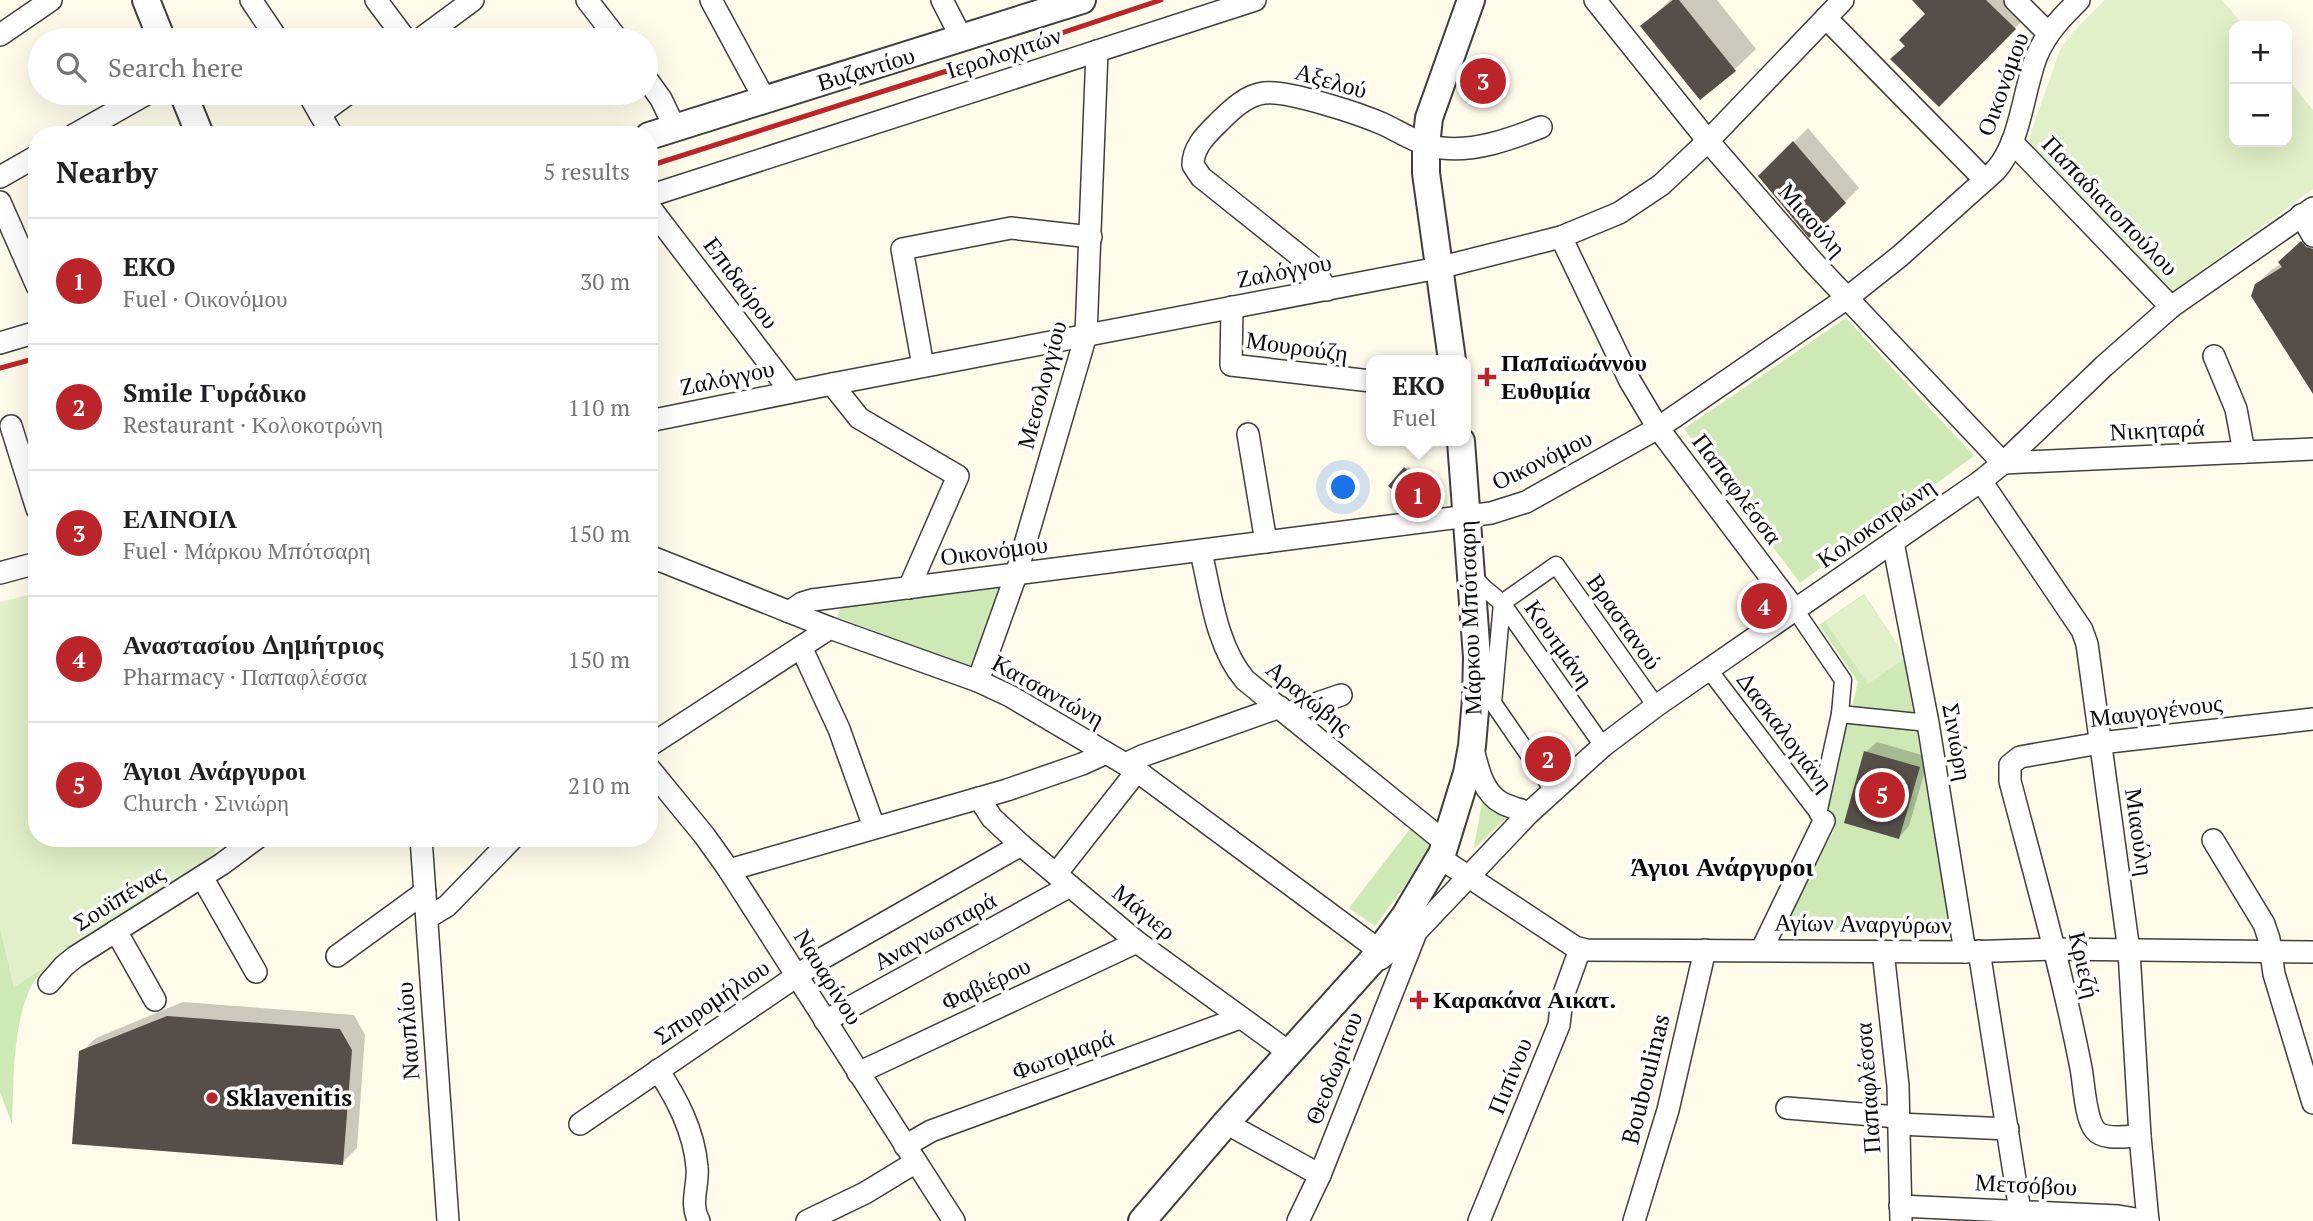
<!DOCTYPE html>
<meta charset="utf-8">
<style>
:root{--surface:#fff;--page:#f6f6f6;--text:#202124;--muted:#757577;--line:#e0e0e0;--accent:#bb252a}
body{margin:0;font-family:"PT Serif",serif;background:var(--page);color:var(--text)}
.controls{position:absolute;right:21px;top:21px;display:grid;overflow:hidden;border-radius:14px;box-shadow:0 7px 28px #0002}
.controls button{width:63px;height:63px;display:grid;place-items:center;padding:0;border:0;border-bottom:2px solid var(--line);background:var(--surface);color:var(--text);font:35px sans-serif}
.you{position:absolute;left:1344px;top:488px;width:24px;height:24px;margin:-18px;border:5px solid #fff;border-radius:50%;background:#1a73e8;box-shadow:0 0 0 10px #1a73e833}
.badge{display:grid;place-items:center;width:46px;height:46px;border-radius:50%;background:var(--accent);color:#fff;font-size:23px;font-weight:700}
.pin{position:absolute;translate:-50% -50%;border:4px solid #fff;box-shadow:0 2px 7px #0006}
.popup{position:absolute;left:1366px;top:355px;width:105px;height:91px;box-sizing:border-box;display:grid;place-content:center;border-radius:14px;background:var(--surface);filter:drop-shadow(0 2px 5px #0005);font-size:23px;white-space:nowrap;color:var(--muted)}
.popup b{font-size:26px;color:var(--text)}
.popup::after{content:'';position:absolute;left:50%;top:100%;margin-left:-14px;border:14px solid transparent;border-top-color:var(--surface)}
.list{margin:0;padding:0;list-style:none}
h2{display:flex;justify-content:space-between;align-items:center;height:91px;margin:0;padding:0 28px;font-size:30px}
h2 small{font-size:23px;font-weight:400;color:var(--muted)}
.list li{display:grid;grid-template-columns:46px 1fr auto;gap:21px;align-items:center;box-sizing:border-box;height:126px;padding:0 28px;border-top:2px solid var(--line)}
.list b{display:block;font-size:26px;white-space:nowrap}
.list p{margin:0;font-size:23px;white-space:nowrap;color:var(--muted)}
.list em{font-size:23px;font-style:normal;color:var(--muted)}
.icon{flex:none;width:38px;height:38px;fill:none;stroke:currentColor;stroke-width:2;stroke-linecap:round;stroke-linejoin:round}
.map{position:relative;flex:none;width:2313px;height:1221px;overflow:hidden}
.search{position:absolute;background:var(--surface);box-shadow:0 7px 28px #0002;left:28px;top:28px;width:630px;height:77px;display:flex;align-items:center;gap:18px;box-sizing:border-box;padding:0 24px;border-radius:38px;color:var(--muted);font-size:26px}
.panel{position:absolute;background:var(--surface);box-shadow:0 7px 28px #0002;left:28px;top:126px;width:630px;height:721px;border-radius:28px}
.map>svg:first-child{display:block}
</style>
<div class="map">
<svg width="2313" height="1221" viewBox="0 0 2313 1221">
<rect width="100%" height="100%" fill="#fffbeb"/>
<g fill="#cfe9b6">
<polygon points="1846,318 1974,456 1800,583 1684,429"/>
<polygon points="1001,588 973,667 837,617 841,606"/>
<polygon points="1864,594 1907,659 1954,931 1801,930 1787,921 1835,828 1827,804 1858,682 1819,625"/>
<polygon points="1482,803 1507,817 1475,848 1474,846"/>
<polygon points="1413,825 1433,841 1425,859 1375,926 1349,908"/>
<path d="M0 927 14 987 50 963C43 971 34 979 30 989 12 1028 14 1081 12 1124L0 1092Z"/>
</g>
<g fill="#e1f0c8">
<polygon points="2105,0 2222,0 2244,26 2234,26 2234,142 2287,142 2287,78 2313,110 2313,189 2172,292 2028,141 2060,50 2073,32"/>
<polygon points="37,593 37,838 232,838 214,850 218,855 14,987 0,927 0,602"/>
<polygon points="1864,595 1906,658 1868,684 1825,621"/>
</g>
<g fill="#0003">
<polygon points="1670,0 1717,0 1756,49 1735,69 1643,26"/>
<polygon points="1915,0 2014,0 2029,14 1939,105 1907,46 1928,14"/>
<polygon points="1481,67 1500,74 1492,93 1479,70"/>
<polygon points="1808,128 1859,188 1845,202 1760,176"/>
<polygon points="2313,231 2313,391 2256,285 2271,270 2281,264 2294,248"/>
<polygon points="1408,466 1426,481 1408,501 1390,486"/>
<polygon points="1877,742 1929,757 1909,826 1899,837 1866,752"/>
<polygon points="183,1002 354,1015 365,1035 357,1148 342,1163 81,1052 96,1038"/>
</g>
<g fill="#554e49">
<polygon points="1673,0 1679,0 1736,71 1700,100 1640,26"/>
<polygon points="1912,0 1986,0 2016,29 1939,107 1890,59 1905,46 1899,40 1925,14"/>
<polygon points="1477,69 1498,76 1492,95 1470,87"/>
<polygon points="1793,141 1846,203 1809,238 1758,176"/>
<polygon points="2301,241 2306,247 2313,249 2313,394 2251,296 2255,284 2282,267 2278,262"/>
<polygon points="1404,467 1424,485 1409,503 1388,486"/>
<polygon points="1864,751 1920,767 1899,839 1844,823"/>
<polygon points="167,1016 340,1029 352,1050 343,1165 72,1144 79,1051"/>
</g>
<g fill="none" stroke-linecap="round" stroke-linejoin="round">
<defs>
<g id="pedestrian">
<polyline points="1471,574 1484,588 1502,603 1603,746"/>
<polyline points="1796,611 1843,680 1840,714 1818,814"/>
<polyline points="1709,670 1822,818"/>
<polyline points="1840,714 1928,723"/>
<polyline points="1553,790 1493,703 1502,603 1556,565 1656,706"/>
</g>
<g id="minor">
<polyline points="251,0 278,40"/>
<polyline points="376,0 406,40"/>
<polyline points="587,0 618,40"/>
<polyline points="711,0 765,100"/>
<polyline points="942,0 962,39"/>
<polyline points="1595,0 1708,141 1815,264 2003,463 2313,449"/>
<polyline points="2015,0 2048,33"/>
<polyline points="1826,18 1985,180"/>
<polyline points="0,35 51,0"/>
<polyline points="419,40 473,0"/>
<polyline points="646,78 661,99 675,128"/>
<polyline points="308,93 332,135"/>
<polyline points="320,114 349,93"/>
<polyline points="74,135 148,93"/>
<polyline points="2012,142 2171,307"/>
<polyline points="0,177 37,156"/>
<polyline points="649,196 1255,0"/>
<polyline points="0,202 37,286"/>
<polyline points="649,206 791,392"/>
<polyline points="2301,215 2313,236"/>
<polyline points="1561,237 1630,381 1658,428 1796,611"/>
<path d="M1327 290 1311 265 1201 177 1193 165C1193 146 1207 134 1220 121 1232 109 1247 95 1264 93 1288 90 1360 114 1383 124 1402 133 1421 146 1442 148 1475 152 1511 139 1541 127"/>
<polyline points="1232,307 1231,365 1371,381"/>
<polyline points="0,343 37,332"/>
<polyline points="2214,356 2236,409 2244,452"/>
<polyline points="923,366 902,249 1011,228 1091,237"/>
<polyline points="832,384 859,418 958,476 909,588"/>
<polyline points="649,421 832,384 1438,268 1561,237 1619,213 1661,185 1708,141 1843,0"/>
<polyline points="11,426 37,509"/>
<polyline points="1248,434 1266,542"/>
<polyline points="1981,481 2082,630 2087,644 2129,951 2140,1136 2148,1221"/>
<polyline points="1893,542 1928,723 1965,952"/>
<path d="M1201 552C1211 594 1216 646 1245 680L1446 843"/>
<polyline points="649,556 830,628 978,681 1010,696 1137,771 1380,951"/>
<polyline points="0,573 37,563"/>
<path d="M789 612 802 603 812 600 1491 513 1526 502 1658 428 1847 298 1900 256 1995 171C2021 143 2023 90 2037 55 2047 32 2062 17 2079 0"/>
<polyline points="801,647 839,729 874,827"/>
<polyline points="978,681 1016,575 1086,335 1097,51"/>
<polyline points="1288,713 1341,695"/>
<polyline points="649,746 830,628"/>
<path d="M1473 749C1478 769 1483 793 1502 803 1511 808 1521 809 1529 813"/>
<polyline points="1125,764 1142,756 1280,707"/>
<polyline points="649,768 704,835 729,870 954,1221"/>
<polyline points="979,798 992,818 1021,845 1137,942 1290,1053"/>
<polyline points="421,838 448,1221"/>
<polyline points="2213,840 2264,924 2269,939 2274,974 2313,1103"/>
<polyline points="1440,858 1575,947 1586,950 1965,952 2054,949 2313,952"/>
<polyline points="729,870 1007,790 1082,764 1106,753"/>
<polyline points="1056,874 1137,771"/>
<polyline points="202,877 256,972"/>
<polyline points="427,918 447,906 513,838"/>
<polyline points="116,931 155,1000"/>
<polyline points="1762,949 1824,821"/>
<polyline points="1883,951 1898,1086 1901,1221"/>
<polyline points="1979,951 2020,1211"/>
<polyline points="337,956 425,892"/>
<polyline points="1380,959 1415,933 1529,813 1603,746 1656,706 1981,481 2003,463 2104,366 2171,307 2313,208"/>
<polyline points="49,983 64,966 75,957 222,864 257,838"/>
<polyline points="825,1021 1070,886"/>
<path d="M658 1070C677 1099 694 1131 697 1167 699 1185 689 1204 699 1221"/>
<polyline points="858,1073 1137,942"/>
<polyline points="1787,1108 1898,1117"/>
<polyline points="1226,1123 1320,1175"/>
<polyline points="580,1124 823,958 1021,845"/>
<polyline points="1899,1124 2008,1129"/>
<path d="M2140 1136C2127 1136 2104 1141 2095 1130 2085 1118 2084 1083 2081 1068 2062 971 2035 876 2010 781V765L2020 757 2100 743 2313 719"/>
<polyline points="905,1146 931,1131 1240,1018"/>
<polyline points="1900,1206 2118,1216 2148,1221"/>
<polyline points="807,1221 865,1193 916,1162"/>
<polyline points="1298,1221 1320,1175 1415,935"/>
<polyline points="1479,1221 1559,1025 1562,999 1580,949"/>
<polyline points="1634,1221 1668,1110 1705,950"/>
</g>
<g id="tertiary">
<polyline points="146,0 162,40"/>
<polyline points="183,93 200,135"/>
<polyline points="649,136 1082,0"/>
<polyline points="1452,360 1426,173 1426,145 1429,118 1471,0"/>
<polyline points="1142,1221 1226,1123 1371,962 1405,916 1442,854 1467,773 1472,746 1476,699 1477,657 1461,441"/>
</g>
</defs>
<use href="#pedestrian" stroke="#3f3f3f" stroke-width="19"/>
<use href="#minor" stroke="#3f3f3f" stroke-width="24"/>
<use href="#tertiary" stroke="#3f3f3f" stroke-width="30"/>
<use href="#pedestrian" stroke="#fff" stroke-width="16"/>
<use href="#minor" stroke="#fff" stroke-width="21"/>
<use href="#tertiary" stroke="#fff" stroke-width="26"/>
<g stroke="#bb252a" stroke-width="5">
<polyline points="649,166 953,69 1161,0"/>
<polyline points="0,368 37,358"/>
</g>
</g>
<g fill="#bb252a" stroke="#fff" stroke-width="2.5">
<path d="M1483.5 366.5h7v7h7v7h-7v7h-7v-7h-7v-7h7z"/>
<path d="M1415.5 989.5h7v7h7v7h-7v7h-7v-7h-7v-7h7z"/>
<circle cx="212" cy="1098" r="7"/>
</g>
<g text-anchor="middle" stroke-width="7" stroke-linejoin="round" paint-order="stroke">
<g font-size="24" fill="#0c0c0c" stroke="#fff">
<text transform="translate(1004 53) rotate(-18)" y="8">Ιερολοχιτών</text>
<text transform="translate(866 69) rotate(-17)" y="8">Βυζαντίου</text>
<text transform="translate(1331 81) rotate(16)" y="8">Αξελού</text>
<text transform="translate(2003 84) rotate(-70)" y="8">Οικονόμου</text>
<text transform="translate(2110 206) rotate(46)" y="8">Παπαδιατοπούλου</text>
<text transform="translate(1812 220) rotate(49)" y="8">Μιαούλη</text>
<text transform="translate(1284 271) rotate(-11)" y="8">Ζαλόγγου</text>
<text transform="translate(741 283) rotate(53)" y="8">Επιδαύρου</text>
<text transform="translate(1297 347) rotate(8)" y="8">Μουρούζη</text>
<text transform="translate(727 378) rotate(-12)" y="8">Ζαλόγγου</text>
<text transform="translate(1042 385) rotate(-75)" y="8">Μεσολογγίου</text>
<text transform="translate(2157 430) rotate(-3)" y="8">Νικηταρά</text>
<text transform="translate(1542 460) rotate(-26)" y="8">Οικονόμου</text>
<text transform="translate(1737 489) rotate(53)" y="8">Παπαφλέσσα</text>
<text transform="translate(1876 523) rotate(-35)" y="8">Κολοκοτρώνη</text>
<text transform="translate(994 551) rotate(-7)" y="8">Οικονόμου</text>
<text transform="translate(1470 618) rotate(-92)" y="8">Μάρκου Μπότσαρη</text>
<text transform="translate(1624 622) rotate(55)" y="8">Βραστανού</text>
<text transform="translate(1559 644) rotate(55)" y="8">Κουτμάνη</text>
<text transform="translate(1048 691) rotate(29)" y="8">Κατσαντώνη</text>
<text transform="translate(1309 698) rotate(39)" y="8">Αραχώβης</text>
<text transform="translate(2156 711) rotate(-7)" y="8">Μαυγογένους</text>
<text transform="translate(1785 732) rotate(53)" y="8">Δασκαλογιάνη</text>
<text transform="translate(1957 742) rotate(80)" y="8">Σινιώρη</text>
<text transform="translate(2139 832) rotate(82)" y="8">Μιαούλη</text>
<text transform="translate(119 898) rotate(-32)" y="8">Σουϊπένας</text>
<text transform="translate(1144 912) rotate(39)" y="8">Μάγιερ</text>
<text transform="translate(1863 924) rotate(1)" y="8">Αγίων Αναργύρων</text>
<text transform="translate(935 931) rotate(-29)" y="8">Αναγνωσταρά</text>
<text transform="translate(2084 965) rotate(77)" y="8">Κριεζή</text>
<text transform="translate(828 977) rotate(58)" y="8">Ναυαρίνου</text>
<text transform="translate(986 984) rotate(-25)" y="8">Φαβιέρου</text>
<text transform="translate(712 1002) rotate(-34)" y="8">Σπυρομήλιου</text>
<text transform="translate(408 1031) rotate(-94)" y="8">Ναυπλίου</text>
<text transform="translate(1063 1055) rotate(-20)" y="8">Φωτομαρά</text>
<text transform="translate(1334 1068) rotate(-69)" y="8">Θεοδωρίτου</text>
<text transform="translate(1510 1076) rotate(-68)" y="8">Πιπίνου</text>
<text transform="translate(1646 1079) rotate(-76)" y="8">Bouboulinas</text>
<text transform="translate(1868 1088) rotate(-94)" y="8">Παπαφλέσσα</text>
<text transform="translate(2026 1185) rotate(3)" y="8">Μετσόβου</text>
</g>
<g font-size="24" font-weight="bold" fill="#0c0c0c" stroke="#fff" text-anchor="start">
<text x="1501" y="371">Παπαϊωάννου<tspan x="1501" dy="28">Ευθυμία</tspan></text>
<text x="1433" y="1008">Καρακάνα Αικατ.</text>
<text x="226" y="1106">Sklavenitis</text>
</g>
<g font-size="26" font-weight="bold" fill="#0c0c0c" stroke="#fff">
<text x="1722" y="876">Άγιοι Ανάργυροι</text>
</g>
</g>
</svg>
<div class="controls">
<button>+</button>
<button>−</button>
</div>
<div class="you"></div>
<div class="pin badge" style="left:1418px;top:495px">1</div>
<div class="popup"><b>EKO</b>Fuel</div>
<div class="pin badge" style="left:1548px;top:759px">2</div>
<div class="pin badge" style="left:1483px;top:81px">3</div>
<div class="pin badge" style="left:1764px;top:606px">4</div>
<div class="pin badge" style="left:1882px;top:795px">5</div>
<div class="search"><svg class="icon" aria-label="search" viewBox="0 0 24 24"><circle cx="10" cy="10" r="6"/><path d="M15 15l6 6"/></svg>Search here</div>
<section class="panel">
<h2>Nearby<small>5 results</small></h2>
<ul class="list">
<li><span class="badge">1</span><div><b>EKO</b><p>Fuel · Οικονόμου</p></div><em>30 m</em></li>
<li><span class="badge">2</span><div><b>Smile Γυράδικο</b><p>Restaurant · Κολοκοτρώνη</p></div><em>110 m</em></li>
<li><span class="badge">3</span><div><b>ΕΛΙΝΟΙΛ</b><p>Fuel · Μάρκου Μπότσαρη</p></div><em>150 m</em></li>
<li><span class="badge">4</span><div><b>Αναστασίου Δημήτριος</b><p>Pharmacy · Παπαφλέσσα</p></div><em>150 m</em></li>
<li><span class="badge">5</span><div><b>Άγιοι Ανάργυροι</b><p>Church · Σινιώρη</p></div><em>210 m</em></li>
</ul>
</section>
</div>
